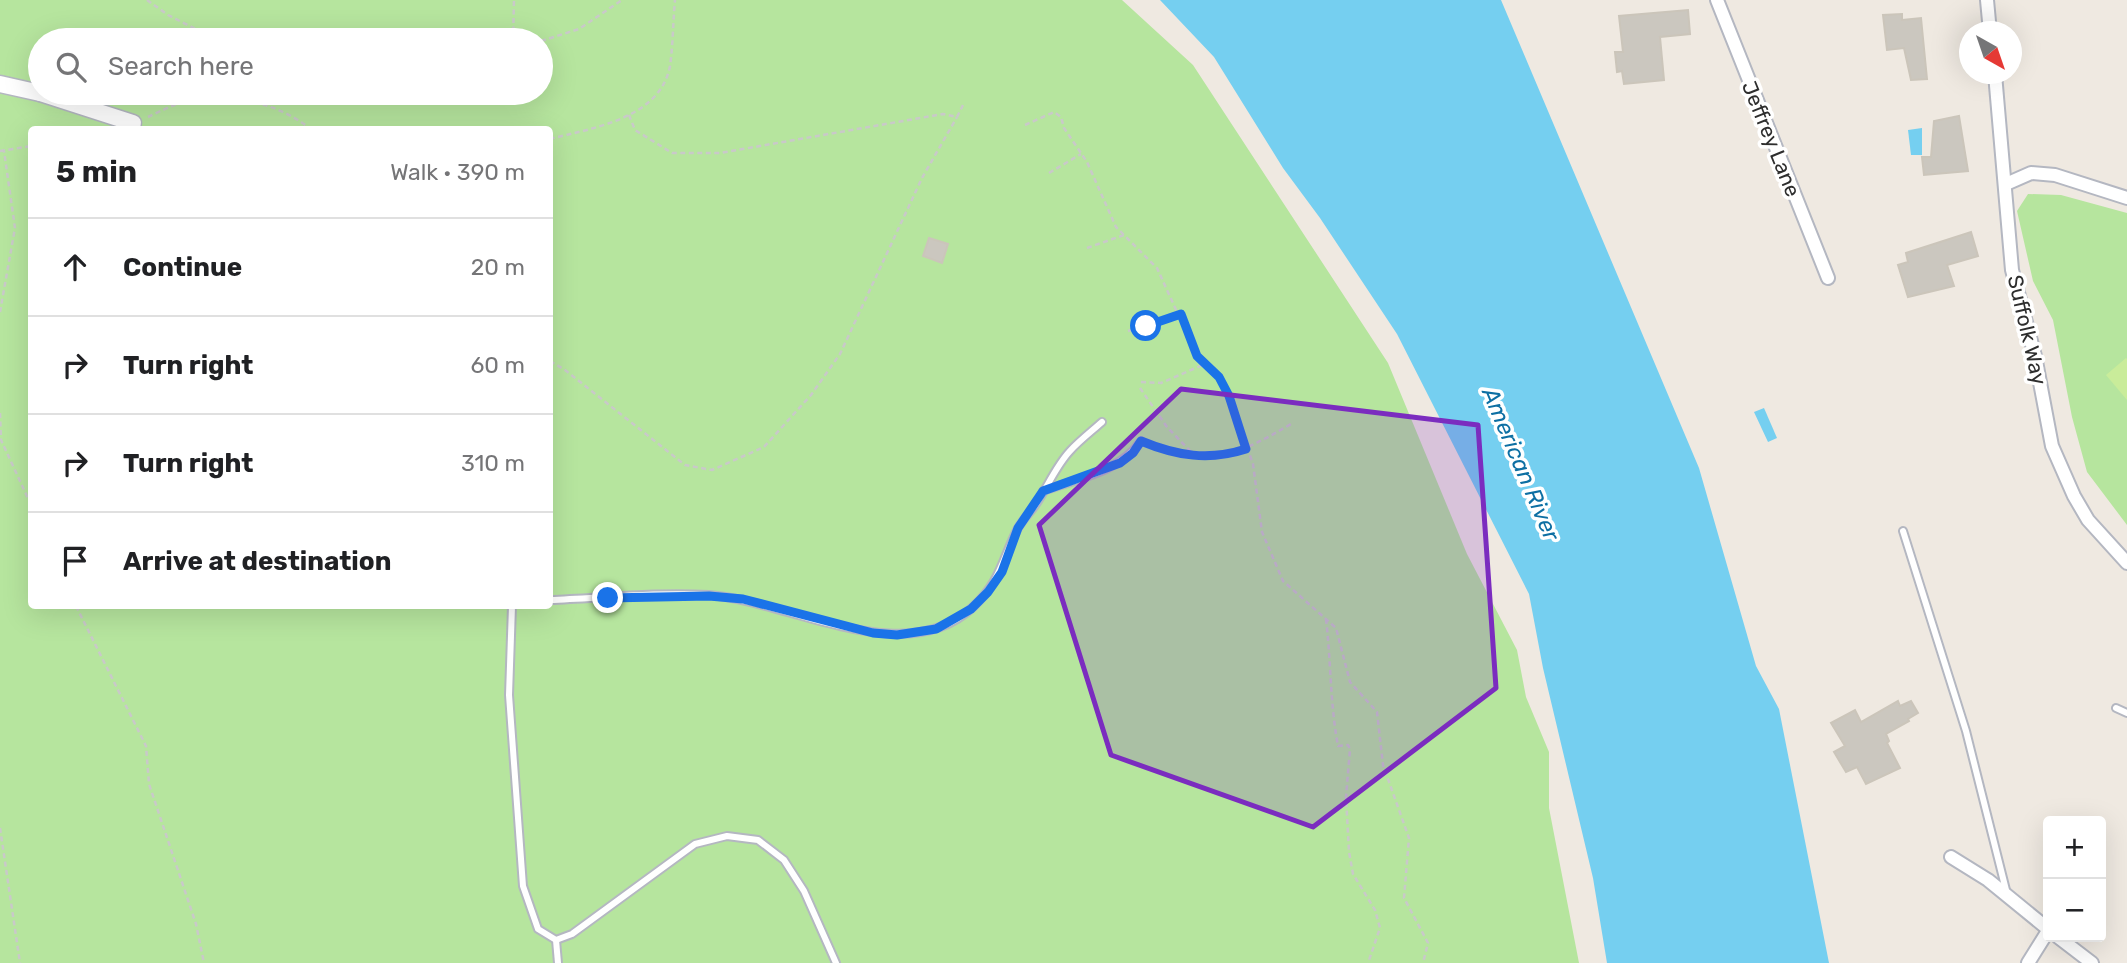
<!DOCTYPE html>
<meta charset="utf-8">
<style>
:root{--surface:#fff;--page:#f2f2f2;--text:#202124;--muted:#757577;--line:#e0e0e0}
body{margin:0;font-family:Rubik,sans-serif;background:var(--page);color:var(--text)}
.controls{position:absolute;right:21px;bottom:21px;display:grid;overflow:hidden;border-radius:7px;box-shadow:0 7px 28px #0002}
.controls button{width:63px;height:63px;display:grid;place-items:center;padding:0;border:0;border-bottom:2px solid var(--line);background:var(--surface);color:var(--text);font:35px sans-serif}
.compass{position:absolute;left:1959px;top:21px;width:63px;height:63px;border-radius:50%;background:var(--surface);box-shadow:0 7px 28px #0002;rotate:140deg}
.stop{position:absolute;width:21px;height:21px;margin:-16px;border:5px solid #1a73e8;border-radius:50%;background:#fff}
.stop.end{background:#1a73e8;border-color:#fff;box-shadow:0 2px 7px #0008}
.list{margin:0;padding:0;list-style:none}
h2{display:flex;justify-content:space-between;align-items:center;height:91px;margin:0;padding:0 28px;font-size:30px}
h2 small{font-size:23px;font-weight:400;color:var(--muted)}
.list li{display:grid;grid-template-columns:46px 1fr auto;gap:21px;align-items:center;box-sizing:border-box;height:98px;padding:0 28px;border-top:2px solid var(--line)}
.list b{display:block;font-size:26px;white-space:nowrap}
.list em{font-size:23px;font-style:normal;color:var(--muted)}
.icon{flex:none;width:38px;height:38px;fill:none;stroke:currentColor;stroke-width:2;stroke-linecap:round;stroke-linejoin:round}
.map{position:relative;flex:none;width:2127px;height:963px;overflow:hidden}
.search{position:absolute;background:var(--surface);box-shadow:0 7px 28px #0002;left:28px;top:28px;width:525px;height:77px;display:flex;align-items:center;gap:18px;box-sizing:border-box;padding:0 24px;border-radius:38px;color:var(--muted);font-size:26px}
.panel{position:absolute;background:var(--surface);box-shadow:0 7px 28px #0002;left:28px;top:126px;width:525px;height:483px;border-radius:7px}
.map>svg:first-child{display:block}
</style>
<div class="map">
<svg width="2127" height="963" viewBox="0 0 2127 963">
<rect width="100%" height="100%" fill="#efe9e1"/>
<g fill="#b6e59e" fill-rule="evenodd">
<path d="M0 0H1122L1193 65 1388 363 1467 554 1517 650 1526 697 1549 752V808L1579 963H0ZM40 40H541V93H40ZM32 130H550V606H32Z"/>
<polygon points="2028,194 2061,195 2127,213 2127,525 2087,472 2072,417 2053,320 2033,281 2017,211"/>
</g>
<polygon fill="#c9ec9a" points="2126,358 2127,359 2127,400 2106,375"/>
<g fill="#75cff0">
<polygon points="1160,0 1501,0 1699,468 1756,666 1779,709 1829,963 1607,963 1593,878 1543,668 1529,594 1397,334 1320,218 1283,168 1214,57"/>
<polygon points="1922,128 1922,155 1911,155 1908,130"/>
<polygon points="1764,408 1777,438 1768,442 1754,412"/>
</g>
<g fill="#cbc7bf" stroke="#cbc5ba" stroke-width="2">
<polygon points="1688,10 1690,34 1660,37 1664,80 1624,84 1622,71 1617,72 1615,52 1623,52 1619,16"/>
<polygon points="1902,14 1902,20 1921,18 1927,79 1911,80 1904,48 1887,50 1883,15"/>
<polygon points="1959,116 1968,171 1924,175 1922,157 1931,157 1934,121"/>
<polygon points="1971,232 1978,256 1947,265 1954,286 1908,297 1898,265 1908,262 1906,253"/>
<polygon points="929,238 948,244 942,263 923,256"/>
<polygon points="1898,701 1900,706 1911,701 1918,713 1908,719 1909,721 1886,734 1889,741 1887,743 1900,768 1866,784 1857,767 1846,772 1834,752 1845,746 1831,723 1855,710 1861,722"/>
</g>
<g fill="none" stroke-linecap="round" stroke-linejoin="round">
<defs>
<g id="service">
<path d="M1043 491C1076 479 1120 472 1141 441"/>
<polyline points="1903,531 1966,731 2007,894"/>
<path d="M550 600C602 598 656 592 709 595 789 601 905 671 973 607 1000 582 1002 560 1017 530 1022 520 1030 513 1036 504 1048 486 1056 466 1070 451 1080 440 1092 431 1102 422"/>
<polyline points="512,606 509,695 523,886 538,929 556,940 572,934 695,844 727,836 758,840 784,860 804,891 836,963"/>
<polyline points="2116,708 2127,713"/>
<polyline points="556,940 558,963"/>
</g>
<g id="minor">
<polyline points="1717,0 1828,278"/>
<polyline points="1987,0 1990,32"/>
<polyline points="1995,74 2012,270 2035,356 2052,446 2074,496 2088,520 2127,563"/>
<polyline points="2006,184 2031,173 2055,175 2127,198"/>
<polyline points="1951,857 1988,880 2048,929"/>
<polyline points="2058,937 2092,963"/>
<polyline points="2028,963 2048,931"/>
</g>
<g id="tertiary">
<polyline points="0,84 40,93"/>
<polyline points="40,93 133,123"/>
</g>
</defs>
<use href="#service" stroke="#b4b7c1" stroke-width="10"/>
<use href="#minor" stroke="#b4b7c1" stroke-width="16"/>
<use href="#tertiary" stroke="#b4b7c1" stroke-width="19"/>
<g stroke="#c9c9c9" stroke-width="2.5" stroke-dasharray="5 3.5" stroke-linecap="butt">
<polyline points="147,0 168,15 217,40"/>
<polyline points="513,40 514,0"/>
<polyline points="541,41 579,29 622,0"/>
<polyline points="251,93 252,102"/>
<polyline points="629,115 635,130 672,153 720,153 943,114 957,117 963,105"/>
<path d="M148 117C163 110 182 100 199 98 239 94 281 105 312 130"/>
<polyline points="1025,125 1054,112 1061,117 1064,128 1087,162 1116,227 1157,268 1197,356 1219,377 1229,396 1253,464 1262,532 1283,581 1336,628 1350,682 1377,712 1383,765 1409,838 1404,898 1428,943 1423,963"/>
<path d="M550 139C592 128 660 119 670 66 673 45 673 22 675 0"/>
<polyline points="0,151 32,146"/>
<polyline points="1049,173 1081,154"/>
<polyline points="1087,248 1124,235"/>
<polyline points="0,312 15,228 4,151"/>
<polyline points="1128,331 1181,314"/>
<polyline points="550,361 565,370 685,465 712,470 764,447 811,395 840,354 922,178 957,117"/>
<polyline points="1141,382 1161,383 1205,364"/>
<polyline points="1140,388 1167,427 1195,456"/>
<polyline points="0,413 1,440 32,507"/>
<path d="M1150 445C1208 469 1240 454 1291 424"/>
<polyline points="76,606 146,746 149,784 196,924 204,963"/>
<path d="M1326 619C1331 661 1330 704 1338 746L1348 745 1350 749 1346 797 1349 852 1353 874 1375 910 1380 928 1368 963"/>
<polyline points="0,828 20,963"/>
</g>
<use href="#service" stroke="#fff" stroke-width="6"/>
<use href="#minor" stroke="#fff" stroke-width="12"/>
<use href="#tertiary" stroke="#fff" stroke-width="16"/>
</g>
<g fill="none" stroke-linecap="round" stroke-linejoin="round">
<path stroke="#1a73e8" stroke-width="9" d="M608 598 709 596 743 599 873 633 897 635 936 629 971 609 988 592 1002 572 1018 528 1043 491 1120 463 1133 453 1141 441C1177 456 1209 461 1246 449L1229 396 1219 377 1197 356 1181 314 1146 326"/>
</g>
<path fill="#7b2cbf" fill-opacity="0.2" stroke="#7b2cbf" stroke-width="5" stroke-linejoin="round" d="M1181 389 1478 425 1496 688 1313 827 1111 755 1039 525Z"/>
<g text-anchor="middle" stroke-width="7" stroke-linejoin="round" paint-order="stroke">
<g font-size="21" fill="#2e2e2e" stroke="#fff">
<text transform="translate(1771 139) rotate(68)" y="7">Jeffrey Lane</text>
<text transform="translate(2027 330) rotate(77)" y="7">Suffolk Way</text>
</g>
<g font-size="23" font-style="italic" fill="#0d6fa3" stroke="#fff">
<text transform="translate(1521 464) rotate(67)" y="8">American River</text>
</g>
</g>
</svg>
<div class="controls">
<button>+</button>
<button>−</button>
</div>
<svg class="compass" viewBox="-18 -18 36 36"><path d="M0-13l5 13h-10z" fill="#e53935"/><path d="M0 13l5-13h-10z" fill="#757577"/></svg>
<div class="stop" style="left:1146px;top:326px"></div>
<div class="stop end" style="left:608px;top:598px"></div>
<div class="search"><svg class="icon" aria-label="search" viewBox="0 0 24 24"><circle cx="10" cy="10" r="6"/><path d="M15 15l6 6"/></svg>Search here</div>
<section class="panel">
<h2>5 min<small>Walk · 390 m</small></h2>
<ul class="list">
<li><svg class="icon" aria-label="ahead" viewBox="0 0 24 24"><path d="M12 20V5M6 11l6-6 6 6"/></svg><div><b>Continue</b></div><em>20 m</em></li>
<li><svg class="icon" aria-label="right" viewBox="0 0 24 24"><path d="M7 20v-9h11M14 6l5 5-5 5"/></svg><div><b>Turn right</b></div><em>60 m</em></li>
<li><svg class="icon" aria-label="right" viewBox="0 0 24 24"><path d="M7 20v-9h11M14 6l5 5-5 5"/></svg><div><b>Turn right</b></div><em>310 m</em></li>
<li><svg class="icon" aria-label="arrive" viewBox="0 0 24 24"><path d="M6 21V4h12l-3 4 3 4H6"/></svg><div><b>Arrive at destination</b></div></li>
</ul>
</section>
</div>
